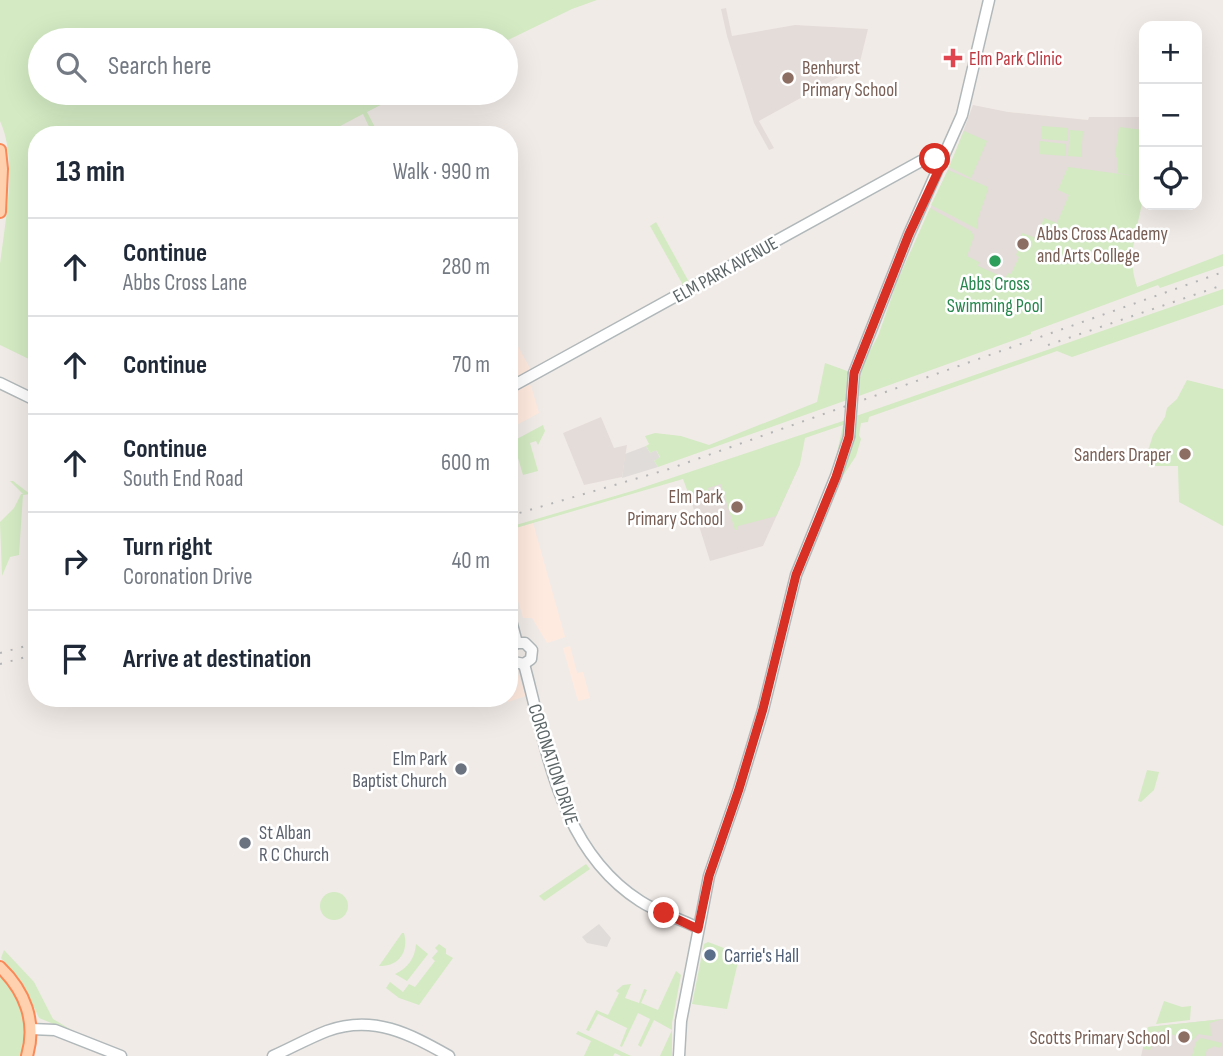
<!DOCTYPE html>
<meta charset="utf-8">
<style>
:root{--surface:#fff;--page:#f6f6f7;--text:#1f2937;--muted:#747a83;--line:#e0e1e3}
body{margin:0;font-family:"Sofia Sans Condensed",sans-serif;background:var(--page);color:var(--text)}
.controls{position:absolute;right:21px;top:21px;display:grid;overflow:hidden;border-radius:14px;box-shadow:0 7px 28px #0002}
.controls button{width:63px;height:63px;display:grid;place-items:center;padding:0;border:0;border-bottom:2px solid var(--line);background:var(--surface);color:var(--text);font:35px sans-serif}
.stop{position:absolute;width:21px;height:21px;margin:-16px;border:5px solid #d93025;border-radius:50%;background:#fff}
.stop.end{background:#d93025;border-color:#fff;box-shadow:0 2px 7px #0008}
.list{margin:0;padding:0;list-style:none}
h2{display:flex;justify-content:space-between;align-items:center;height:91px;margin:0;padding:0 28px;font-size:30px}
h2 small{font-size:23px;font-weight:400;color:var(--muted)}
.list li{display:grid;grid-template-columns:46px 1fr auto;gap:21px;align-items:center;box-sizing:border-box;height:98px;padding:0 28px;border-top:2px solid var(--line)}
.list b{display:block;font-size:26px;white-space:nowrap}
.list p{margin:0;font-size:23px;white-space:nowrap;color:var(--muted)}
.list em{font-size:23px;font-style:normal;color:var(--muted)}
.icon{flex:none;width:38px;height:38px;fill:none;stroke:currentColor;stroke-width:2;stroke-linecap:round;stroke-linejoin:round}
.map{position:relative;flex:none;width:1223px;height:1056px;overflow:hidden}
.search{position:absolute;background:var(--surface);box-shadow:0 7px 28px #0002;left:28px;top:28px;width:490px;height:77px;display:flex;align-items:center;gap:18px;box-sizing:border-box;padding:0 24px;border-radius:38px;color:var(--muted);font-size:26px}
.panel{position:absolute;background:var(--surface);box-shadow:0 7px 28px #0002;left:28px;top:126px;width:490px;height:581px;border-radius:28px}
.map>svg:first-child{display:block}
</style>
<div class="map">
<svg width="1223" height="1056" viewBox="0 0 1223 1056">
<rect width="100%" height="100%" fill="#f1ebe7"/>
<g fill="#ffeadf">
<polygon points="514,339 532,372 509,384 509,341"/>
<polygon points="527,383 531,386 539,413 509,429 509,392"/>
<polygon points="533,523 565,637 547,643 532,618 523,618 509,569 509,530"/>
<polygon points="570,646 577,673 583,672 590,698 578,701 563,648"/>
<polygon points="517,671 526,696 508,702 507,700 510,696 509,681"/>
</g>
<g fill="#e0dcda">
<polygon points="646,446 650,453 656,450 660,458 654,461 658,467 622,478 625,454"/>
<polygon points="599,924 611,938 607,947 587,943 582,937"/>
</g>
<g fill="#e4dcd8">
<polygon points="726,8 732,36 795,25 868,29 859,66 759,121 774,148 769,150 754,123 727,36 721,9"/>
<polygon points="973,105 1008,112 1088,120 1089,117 1144,117 1144,189 1131,255 1131,269 1137,287 878,356 873,355 897,282 954,156"/>
<polygon points="601,417 614,448 627,445 622,477 584,485 563,433"/>
<polygon points="800,464 763,546 710,561 684,478"/>
<polygon points="1223,1019 1223,1056 1141,1056 1148,1027"/>
</g>
<g fill="#d3eac3">
<path d="M0 0H597L572 9 506 41 40 40V93H404L367 112 379 135H373L363 114 323 135H37V363L0 345C0 318 0 290 0 264 5 222 18 160 0 121Z"/>
<polygon points="1042,126 1068,128 1067,141 1041,139"/>
<path d="M1119 127 1144 130C1144 150 1146 171 1144 190 1140 225 1125 252 1137 287L1223 254V266L1160 288 1158 285 1031 332V334L856 397 863 363 878 336 897 282 930 208 971 231 974 236 967 256 979 262 978 266 1005 278 1008 273 1011 274 1019 257 1016 255 1018 250 1016 249 1022 233 1036 238 1044 218 1057 223 1069 195 1058 190 1068 167 1135 176 1117 173 1118 158 1115 157Z"/>
<polygon points="1070,130 1083,131 1081,157 1068,156"/>
<polygon points="964,131 987,141 971,178 949,167"/>
<polygon points="1040,141 1066,144 1065,156 1039,154"/>
<path d="M948 170 988 187C986 201 976 216 977 229L931 205Z"/>
<polygon points="656,222 689,282 683,285 650,226"/>
<polygon points="1223,289 1223,305 1072,357 1057,351 869,417 868,422 861,423 859,435 861,439 856,456 841,479 839,478 851,446 856,416"/>
<polygon points="825,363 850,372 847,400 658,467 654,461 660,457 656,450 650,453 646,446 649,444 645,436 655,433 681,436 709,445 817,402"/>
<polygon points="1187,380 1223,389 1223,526 1179,502 1178,466 1148,466 1148,451 1153,435 1165,417 1167,408 1177,399"/>
<polygon points="846,420 845,435 833,471 843,425 805,438 800,464 776,516 738,526 738,530 735,530 721,484 708,488 709,491 695,493 690,498 683,479 509,530 509,527 632,491"/>
<polygon points="543,425 545,431 538,445 536,441 530,443 538,471 523,475 513,441"/>
<polygon points="10,481 13,481 30,494 23,495 19,555 10,557 2,576 0,522 14,508 21,494 23,494"/>
<polygon points="1147,770 1159,772 1154,790 1141,802 1138,801"/>
<polygon points="586,864 590,869 544,901 539,896"/>
<circle cx="334" cy="906" r="14"/>
<path d="M402 933H404C409 951 399 967 379 966Z"/>
<polygon points="708,942 737,953 735,961 738,962 727,1009 692,1004 704,944"/>
<path d="M416 944 428 954 407 981 395 974C408 968 415 958 416 944Z"/>
<polygon points="439,944 446,949 446,954 453,958 419,1005 399,998 386,988 390,982 403,992 409,984 415,987 435,961 432,958 438,951 435,948"/>
<polygon points="4,950 34,982 53,1019 80,1035 39,1018 22,982 1,958"/>
<polygon points="676,971 681,975 672,1023 672,1056 660,1056 672,1030 654,1020 641,1047 638,1045 650,1019 638,1013 622,1047 620,1046 627,1028 598,1014 589,1031 586,1030 596,1010 608,1015 619,993 616,991 623,985 631,984 625,998 639,1003 644,989 647,990 641,1003 658,1010"/>
<path d="M0 974C25 1001 28 1021 22 1056H0Z"/>
<polygon points="1164,1001 1182,1007 1191,1006 1190,1020 1156,1024"/>
<polygon points="1223,1019 1210,1023 1211,1036 1198,1034 1193,1040 1158,1031 1150,1050 1143,1049 1148,1027"/>
<polygon points="578,1031 631,1056 621,1056 615,1053 613,1056 584,1056 591,1041 576,1034"/>
<polygon points="1201,1038 1222,1043 1220,1048 1213,1046 1212,1048 1207,1049 1205,1056 1192,1056 1196,1042"/>
</g>
<g fill="none" stroke-linecap="round" stroke-linejoin="round">
<defs>
<g id="secondary">
<polyline points="854,373 909,234 962,115 989,0"/>
<polyline points="0,383 37,401"/>
<polyline points="509,388 921,161 932,158 943,161"/>
<polyline points="509,613 517,643"/>
<polyline points="517,643 525,643 532,650 531,659 524,664"/>
<polyline points="517,643 513,645 509,654 514,662 524,664"/>
<path d="M524 664C547 749 559 849 640 901 658 913 679 918 698 928"/>
<polyline points="31,1029 55,1030 121,1056"/>
<path d="M273 1056C291 1048 309 1038 327 1031 373 1014 410 1034 449 1056"/>
<polyline points="679,1056 681,1021 709,876 739,789 763,710 796,575 836,476 849,437"/>
</g>
<g id="primary">
<polyline points="0,150 2,169 0,212"/>
<path d="M0 967C25 991 37 1022 27 1056"/>
</g>
</defs>
<use href="#secondary" stroke="#b1b8ba" stroke-width="13"/>
<use href="#primary" stroke="#fa8958" stroke-width="14"/>
<use href="#secondary" stroke="#fff" stroke-width="10"/>
<use href="#primary" stroke="#ffd1af" stroke-width="10"/>
<g stroke="#b4b5b6" stroke-width="2" stroke-dasharray="2 9" stroke-linecap="butt">
<polyline points="1048,345 1223,285"/>
<polyline points="509,516 669,469 1223,272"/>
<polyline points="0,653 37,643"/>
<polyline points="0,664 37,654"/>
</g>
<defs>
<polyline id="secondary-bridge" points="849,437 854,373"/>
</defs>
<use href="#secondary-bridge" stroke="#b1b8ba" stroke-width="13" stroke-linecap="butt"/>
<use href="#secondary-bridge" stroke="#fff" stroke-width="10"/>
</g>
<g fill="none" stroke-linecap="round" stroke-linejoin="round">
<polyline stroke="#d93025" stroke-width="9" points="664,913 698,929 709,876 739,789 763,709 796,575 836,477 849,437 854,373 909,234 943,161 935,159"/>
</g>
<path fill="#e0444e" stroke="#fff" stroke-width="2.5" d="M949.5 47.5h7v7h7v7h-7v7h-7v-7h-7v-7h7z"/>
<g fill="#8d6e63" stroke="#fff" stroke-width="2.5">
<circle cx="788" cy="78" r="7"/>
<circle cx="1023" cy="244" r="7"/>
<circle cx="1185" cy="454" r="7"/>
<circle cx="737" cy="507" r="7"/>
<circle cx="1184" cy="1037" r="7"/>
</g>
<circle fill="#2e9e5b" stroke="#fff" stroke-width="2.5" cx="995" cy="261" r="7"/>
<g fill="#6b7280" stroke="#fff" stroke-width="2.5">
<circle cx="461" cy="769" r="7"/>
<circle cx="245" cy="843" r="7"/>
</g>
<circle fill="#5c6f8a" stroke="#fff" stroke-width="2.5" cx="710" cy="955" r="7"/>
<g text-anchor="middle" stroke-width="5" stroke-linejoin="round" paint-order="stroke">
<g font-size="19" fill="#be3a42" stroke="#fff" text-anchor="start">
<text x="969" y="65">Elm Park Clinic</text>
</g>
<g font-size="19" fill="#785e54" stroke="#fff" text-anchor="end">
<text x="802" y="74" text-anchor="start">Benhurst<tspan x="802" dy="22">Primary School</tspan></text>
<text x="1037" y="240" text-anchor="start">Abbs Cross Academy<tspan x="1037" dy="22">and Arts College</tspan></text>
<text x="1171" y="461">Sanders Draper</text>
<text x="723" y="503">Elm Park<tspan x="723" dy="22">Primary School</tspan></text>
<text x="1170" y="1044">Scotts Primary School</text>
</g>
<g font-size="19" fill="#5e6768" stroke="#fff">
<text transform="translate(725 269) rotate(-29)" y="7">ELM PARK AVENUE</text>
<text transform="translate(554 764) rotate(72)" y="7">CORONATION DRIVE</text>
</g>
<g font-size="19" fill="#27864d" stroke="#fff">
<text x="995" y="290">Abbs Cross<tspan x="995" dy="22">Swimming Pool</tspan></text>
</g>
<g font-size="19" fill="#5b616d" stroke="#fff" text-anchor="end">
<text x="447" y="765">Elm Park<tspan x="447" dy="22">Baptist Church</tspan></text>
<text x="259" y="839" text-anchor="start">St Alban<tspan x="259" dy="22">R C Church</tspan></text>
</g>
<g font-size="19" fill="#4e5e75" stroke="#fff" text-anchor="start">
<text x="724" y="962">Carrie's Hall</text>
</g>
</g>
</svg>
<div class="controls">
<button>+</button>
<button>−</button>
<button><svg class="icon" aria-label="locate" viewBox="0 0 24 24"><circle cx="12" cy="12" r="6"/><path d="M12 2v4M12 18v4M2 12h4M18 12h4"/></svg></button>
</div>
<div class="stop" style="left:935px;top:159px"></div>
<div class="stop end" style="left:664px;top:913px"></div>
<div class="search"><svg class="icon" aria-label="search" viewBox="0 0 24 24"><circle cx="10" cy="10" r="6"/><path d="M15 15l6 6"/></svg>Search here</div>
<section class="panel">
<h2>13 min<small>Walk · 990 m</small></h2>
<ul class="list">
<li><svg class="icon" aria-label="ahead" viewBox="0 0 24 24"><path d="M12 20V5M6 11l6-6 6 6"/></svg><div><b>Continue</b><p>Abbs Cross Lane</p></div><em>280 m</em></li>
<li><svg class="icon" aria-label="ahead" viewBox="0 0 24 24"><path d="M12 20V5M6 11l6-6 6 6"/></svg><div><b>Continue</b></div><em>70 m</em></li>
<li><svg class="icon" aria-label="ahead" viewBox="0 0 24 24"><path d="M12 20V5M6 11l6-6 6 6"/></svg><div><b>Continue</b><p>South End Road</p></div><em>600 m</em></li>
<li><svg class="icon" aria-label="right" viewBox="0 0 24 24"><path d="M7 20v-9h11M14 6l5 5-5 5"/></svg><div><b>Turn right</b><p>Coronation Drive</p></div><em>40 m</em></li>
<li><svg class="icon" aria-label="arrive" viewBox="0 0 24 24"><path d="M6 21V4h12l-3 4 3 4H6"/></svg><div><b>Arrive at destination</b></div></li>
</ul>
</section>
</div>
